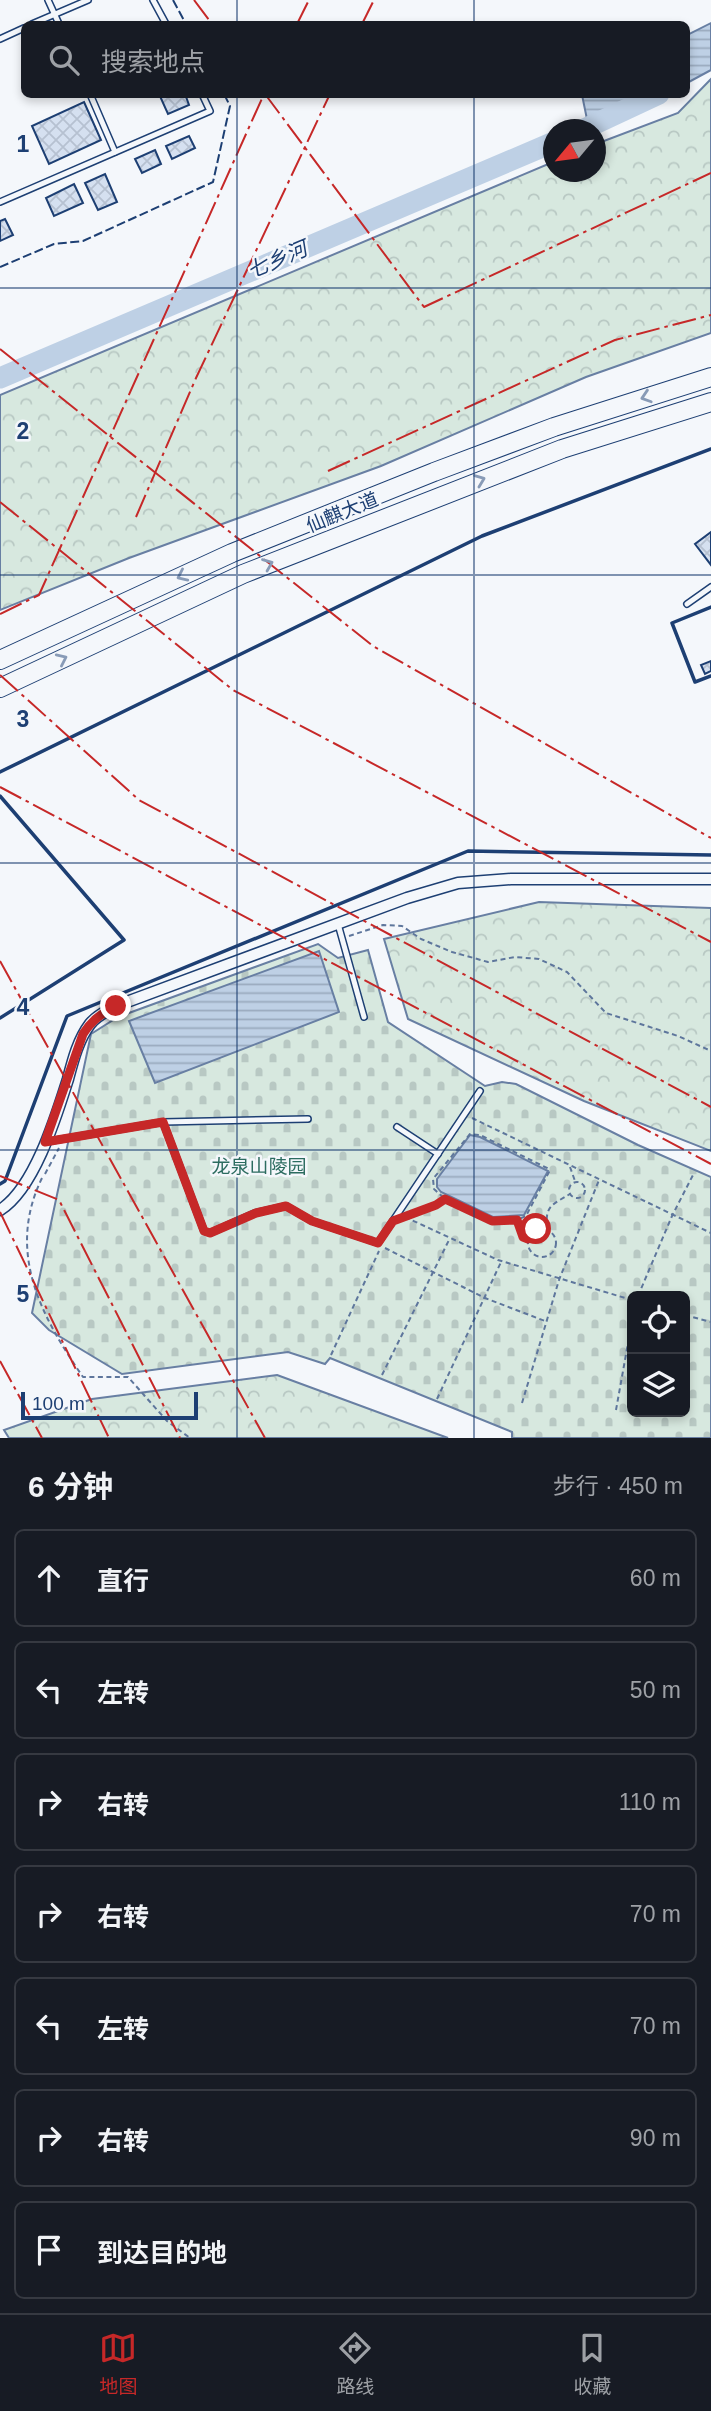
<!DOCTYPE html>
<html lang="zh">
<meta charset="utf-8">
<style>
:root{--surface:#171b24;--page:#242831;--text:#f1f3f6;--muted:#9ea1a6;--line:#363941;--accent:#c62828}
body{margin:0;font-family:Arial,"Noto Sans SC",sans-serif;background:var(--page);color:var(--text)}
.controls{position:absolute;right:21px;bottom:21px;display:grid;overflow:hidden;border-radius:10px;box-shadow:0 4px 10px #0003}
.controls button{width:63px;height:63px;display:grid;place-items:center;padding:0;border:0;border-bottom:2px solid var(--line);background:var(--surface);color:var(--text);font:35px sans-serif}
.compass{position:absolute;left:543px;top:119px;width:63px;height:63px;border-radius:50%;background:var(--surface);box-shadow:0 4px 10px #0003;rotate:241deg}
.scale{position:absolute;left:21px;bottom:18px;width:177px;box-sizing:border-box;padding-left:7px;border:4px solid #1d3f73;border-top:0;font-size:19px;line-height:24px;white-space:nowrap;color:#1d3f73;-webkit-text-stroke:5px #f4f7fb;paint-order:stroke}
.stop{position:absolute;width:21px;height:21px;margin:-16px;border:5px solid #c62828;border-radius:50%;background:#fff}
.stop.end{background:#c62828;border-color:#fff;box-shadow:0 2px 7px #0008}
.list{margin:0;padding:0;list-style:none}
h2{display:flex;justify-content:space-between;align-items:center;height:91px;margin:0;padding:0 28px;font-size:30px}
h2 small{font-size:23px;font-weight:400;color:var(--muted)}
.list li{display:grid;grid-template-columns:46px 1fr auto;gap:21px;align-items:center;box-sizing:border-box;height:98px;margin:0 14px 14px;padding:0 14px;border:2px solid var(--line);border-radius:10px}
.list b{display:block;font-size:26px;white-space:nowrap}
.list em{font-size:23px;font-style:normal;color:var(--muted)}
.icon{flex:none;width:38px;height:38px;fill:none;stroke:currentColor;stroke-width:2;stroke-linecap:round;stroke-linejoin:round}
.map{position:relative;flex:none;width:711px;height:1438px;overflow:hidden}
.search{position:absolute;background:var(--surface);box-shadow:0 4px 10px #0003;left:21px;right:21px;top:21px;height:77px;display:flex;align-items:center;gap:18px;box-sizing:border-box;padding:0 24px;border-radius:10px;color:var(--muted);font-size:26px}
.sheet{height:875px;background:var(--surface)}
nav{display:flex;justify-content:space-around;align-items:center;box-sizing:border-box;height:98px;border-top:2px solid var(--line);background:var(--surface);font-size:19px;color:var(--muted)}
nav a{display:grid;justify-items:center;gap:4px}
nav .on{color:var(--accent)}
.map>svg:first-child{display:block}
</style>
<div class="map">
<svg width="711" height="1438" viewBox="0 0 711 1438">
<defs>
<pattern id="forest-crowns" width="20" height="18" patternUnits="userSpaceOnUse" patternTransform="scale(1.75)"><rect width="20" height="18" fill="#d7e8df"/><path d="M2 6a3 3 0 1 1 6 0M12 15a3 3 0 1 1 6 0" fill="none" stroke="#b8c8c3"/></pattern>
<pattern id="cemetery-stones" width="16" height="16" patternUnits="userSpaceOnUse" patternTransform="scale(1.75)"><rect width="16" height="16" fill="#d7e8df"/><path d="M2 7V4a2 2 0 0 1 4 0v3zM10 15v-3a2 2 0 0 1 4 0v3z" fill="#b8c8c3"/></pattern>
<pattern id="water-rules" width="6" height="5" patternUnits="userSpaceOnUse" patternTransform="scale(1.75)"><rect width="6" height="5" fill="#bed0e5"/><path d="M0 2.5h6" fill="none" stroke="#9aaabe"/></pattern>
<pattern id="building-cross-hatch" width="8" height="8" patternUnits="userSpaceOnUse" patternTransform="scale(1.75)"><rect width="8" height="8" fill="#d5e0f0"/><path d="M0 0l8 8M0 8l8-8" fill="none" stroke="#b6c1d1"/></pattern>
</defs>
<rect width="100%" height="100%" fill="#f4f7fb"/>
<g fill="url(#forest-crowns)" stroke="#687fa3" stroke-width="2">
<polygon points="711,79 711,333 586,377 381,466 129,558 0,610 0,395 553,162 554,172 596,172 596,144 678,113"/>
<polygon points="539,902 711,908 711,1151 584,1101 408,1019 384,939"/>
<polygon points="277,1375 448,1438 9,1438 4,1430 92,1399"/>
</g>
<path fill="url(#cemetery-stones)" stroke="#687fa3" stroke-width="2" fill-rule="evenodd" d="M318 944 338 958 368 950 388 1022 485 1086 502 1082 516 1084 638 1145 711 1177V1438H512V1432L330 1358 325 1364 288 1352 122 1374 49 1330 32 1313 91 1034 118 1017ZM632 1296H685V1412H632Z"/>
<g fill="url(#water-rules)" stroke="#687fa3" stroke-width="2">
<polygon points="711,23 711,70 687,83 687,35"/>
<polygon points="582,95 582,94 667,95 596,133 596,130 589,129"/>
<polygon points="319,951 339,1012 155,1083 129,1021"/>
<polygon points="470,1135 480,1137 548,1171 524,1215 493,1217 441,1192 437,1187 437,1179"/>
</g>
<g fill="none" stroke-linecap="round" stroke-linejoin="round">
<g stroke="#bed0e5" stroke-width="21">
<polyline points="582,130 659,94"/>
<polyline points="0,378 554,142"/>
</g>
</g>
<g fill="url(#building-cross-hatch)" stroke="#1d3f73" stroke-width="2">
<polygon points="159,94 185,94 189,105 168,114"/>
<polygon points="84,102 101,140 49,164 32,126"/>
<polygon points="189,136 195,148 172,159 166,146"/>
<polygon points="155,150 161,164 142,173 135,159"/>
<polygon points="105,174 117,202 98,210 85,183"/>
<polygon points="74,184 83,203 54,216 46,198"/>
<polygon points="5,219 13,235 0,241 0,221"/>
<polygon points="711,532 711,565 695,544"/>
<polygon points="711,661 711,671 705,674 701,665"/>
</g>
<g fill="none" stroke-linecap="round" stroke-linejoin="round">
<defs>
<g id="lane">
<polyline points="48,0 59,24"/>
<polyline points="153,0 166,24"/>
<polyline points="32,24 88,0"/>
<polyline points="0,39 24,28"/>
<polyline points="90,94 115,152"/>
<polyline points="0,202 210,111 202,94"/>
<polyline points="687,604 711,587"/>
<polyline points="338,924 364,1017"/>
<polyline points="163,1122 204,1231 210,1233 255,1213 286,1206 312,1221 378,1243 480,1091"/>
<polyline points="397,1127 438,1154"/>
<polyline points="45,1142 163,1122 308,1119"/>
</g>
<path id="street" d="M0 1210C34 1189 56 1117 68 1079 73 1060 78 1040 90 1024 97 1015 107 1011 116 1006L407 898 458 883 511 879H711"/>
<g id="primary">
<polyline points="0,660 232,553 434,472 554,427 711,377"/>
<polyline points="0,688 243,574 562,449 711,402"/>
</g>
</defs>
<use href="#lane" stroke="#1d3f73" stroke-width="8"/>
<use href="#street" stroke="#1d3f73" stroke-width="13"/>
<use href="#primary" stroke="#1d3f73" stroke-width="20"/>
<g stroke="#5e769c" stroke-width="2" stroke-dasharray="5 3.5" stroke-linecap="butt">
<polyline points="349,936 383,925 402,926 421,939 452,952 488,962 515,957 539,959 567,972 606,1013 678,1036 711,1051"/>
<polyline points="472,1118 711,1233"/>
<polyline points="570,1167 575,1181"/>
<polyline points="45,1174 59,1148"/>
<path d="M42 1178C6 1252 41 1316 83 1377H128L167 1421 190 1438"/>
<circle cx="577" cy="1190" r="8"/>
<polyline points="410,1214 436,1205 445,1199 493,1221 517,1220 526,1216 549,1172 547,1168 480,1135 470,1134 433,1179 434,1189 445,1199"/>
<polyline points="405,1217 498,1260 632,1300"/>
<path d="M518 1220C519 1228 520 1236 527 1239"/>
<path d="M547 1228C545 1205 552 1205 570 1194"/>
<circle cx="542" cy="1243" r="14"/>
<polyline points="385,1248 485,1298 545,1321"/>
<polyline points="638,1296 672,1216 694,1173"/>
<polyline points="685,1315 711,1322"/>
<polyline points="331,1355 379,1251"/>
<polyline points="382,1375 450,1238"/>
<polyline points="437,1399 501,1262"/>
<polyline points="522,1403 559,1280 599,1180"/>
<polyline points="616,1410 632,1321"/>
</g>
<use href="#lane" stroke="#f4f7fb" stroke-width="5"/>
<use href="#street" stroke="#f4f7fb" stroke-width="10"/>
<use href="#primary" stroke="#f4f7fb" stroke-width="18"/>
<g stroke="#1d3f73" stroke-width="2" stroke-dasharray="9 3.5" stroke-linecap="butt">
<polyline points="173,0 186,24"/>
<polyline points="0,267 54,244 83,241 213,182 230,106 224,94"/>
</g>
<g stroke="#1d3f73" stroke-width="3.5">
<polyline points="711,607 672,623 695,682 711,676"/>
<polyline points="0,772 482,536 711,449"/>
<polyline points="0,796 124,940 0,1018"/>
<polyline points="0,1184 5,1181 67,1016 468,851 711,855"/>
</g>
<g stroke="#c62828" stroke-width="2" stroke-dasharray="24 5 3.5 5" stroke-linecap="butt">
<polyline points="194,0 212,24"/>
<polyline points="297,24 309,0"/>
<polyline points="362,24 374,0"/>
<polyline points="265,94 424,307 711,173"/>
<polyline points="0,349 373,646 711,838"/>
<polyline points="328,471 615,340 711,315"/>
<polyline points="0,502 233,690 711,942"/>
<polyline points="136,517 196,378 330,94"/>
<polyline points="0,614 39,595 264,94"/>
<polyline points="0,675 139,800 711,1107"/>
<polyline points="0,787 711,1164"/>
<polyline points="0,961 265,1438"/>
<polyline points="0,1176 59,1200 180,1438"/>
<polyline points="0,1212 109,1438"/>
<polyline points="0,1361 42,1438"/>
</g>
</g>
<defs><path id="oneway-chevron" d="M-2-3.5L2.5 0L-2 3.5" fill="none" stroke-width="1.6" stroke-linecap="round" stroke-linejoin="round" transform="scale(1.75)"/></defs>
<g stroke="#889bb7">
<use href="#oneway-chevron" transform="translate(646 397) rotate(162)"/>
<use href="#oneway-chevron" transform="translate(480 480) rotate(-21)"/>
<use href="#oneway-chevron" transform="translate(268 564) rotate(-22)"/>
<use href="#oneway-chevron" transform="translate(182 576) rotate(155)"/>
<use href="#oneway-chevron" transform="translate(62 659) rotate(-25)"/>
</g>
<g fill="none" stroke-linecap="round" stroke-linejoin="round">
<path stroke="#c62828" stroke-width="9" d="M116 1006C101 1014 92 1020 83 1034L45 1142 163 1122 204 1231 210 1233 256 1213 286 1206 312 1221 378 1243 393 1221 436 1205 445 1199 492 1221 517 1220 523 1237 528 1239 536 1229"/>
</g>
<path fill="none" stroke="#1d3f73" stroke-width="2" stroke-opacity="0.55" d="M237 0V24M474 0V24M237 94V1438M474 94V1438M0 288H711M0 575H711M0 863H711M0 1150H711"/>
<g text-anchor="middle" stroke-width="5" stroke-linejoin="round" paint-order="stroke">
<g font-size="19" fill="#1d3f73" stroke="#f4f7fb">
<text transform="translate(342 512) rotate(-22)" y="7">仙麒大道</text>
</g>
<g font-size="19" fill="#2c6c60" stroke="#f4f7fb">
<text x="259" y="1173">龙泉山陵园</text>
</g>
<g font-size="21" font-style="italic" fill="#1d3f73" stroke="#f4f7fb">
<text transform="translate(277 260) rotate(-23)" y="7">七乡河</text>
</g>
</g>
<g font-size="23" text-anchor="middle" font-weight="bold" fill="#1d3f73" stroke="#f4f7fb" stroke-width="5" stroke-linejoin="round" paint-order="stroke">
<text x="23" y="152">1</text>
<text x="23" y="439">2</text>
<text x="23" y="727">3</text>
<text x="23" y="1015">4</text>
<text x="23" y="1302">5</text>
</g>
</svg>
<div class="controls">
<button><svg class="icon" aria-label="locate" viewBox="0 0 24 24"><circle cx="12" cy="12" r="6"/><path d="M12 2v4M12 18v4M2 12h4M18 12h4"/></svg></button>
<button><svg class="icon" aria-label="layers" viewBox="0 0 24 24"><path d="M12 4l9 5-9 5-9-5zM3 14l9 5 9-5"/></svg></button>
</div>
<svg class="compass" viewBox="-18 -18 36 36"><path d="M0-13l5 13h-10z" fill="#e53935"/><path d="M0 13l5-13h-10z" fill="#9ea1a6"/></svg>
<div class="scale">100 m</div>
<div class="stop" style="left:536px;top:1229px"></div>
<div class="stop end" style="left:116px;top:1006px"></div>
<div class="search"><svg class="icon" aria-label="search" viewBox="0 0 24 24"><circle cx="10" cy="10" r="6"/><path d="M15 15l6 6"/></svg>搜索地点</div>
</div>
<section class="sheet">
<h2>6 分钟<small>步行 · 450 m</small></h2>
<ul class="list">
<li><svg class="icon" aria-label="ahead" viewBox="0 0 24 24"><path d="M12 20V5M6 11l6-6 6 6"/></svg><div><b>直行</b></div><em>60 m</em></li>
<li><svg class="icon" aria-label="left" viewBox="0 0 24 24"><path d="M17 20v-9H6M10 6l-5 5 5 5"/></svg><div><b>左转</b></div><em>50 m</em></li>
<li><svg class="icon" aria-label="right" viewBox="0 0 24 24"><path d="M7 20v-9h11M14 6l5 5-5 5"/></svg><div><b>右转</b></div><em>110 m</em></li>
<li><svg class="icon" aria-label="right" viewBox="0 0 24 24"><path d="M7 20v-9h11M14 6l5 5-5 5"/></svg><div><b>右转</b></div><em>70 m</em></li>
<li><svg class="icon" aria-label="left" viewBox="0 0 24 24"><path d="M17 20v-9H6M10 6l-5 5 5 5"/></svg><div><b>左转</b></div><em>70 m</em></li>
<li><svg class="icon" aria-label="right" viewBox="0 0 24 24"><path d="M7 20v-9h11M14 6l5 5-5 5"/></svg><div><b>右转</b></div><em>90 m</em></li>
<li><svg class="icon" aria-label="arrive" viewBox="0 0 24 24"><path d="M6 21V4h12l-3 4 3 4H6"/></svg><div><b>到达目的地</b></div></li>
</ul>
</section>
<nav>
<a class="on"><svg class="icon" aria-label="map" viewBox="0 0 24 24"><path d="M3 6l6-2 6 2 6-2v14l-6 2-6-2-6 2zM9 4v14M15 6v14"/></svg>地图</a>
<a><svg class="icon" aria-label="directions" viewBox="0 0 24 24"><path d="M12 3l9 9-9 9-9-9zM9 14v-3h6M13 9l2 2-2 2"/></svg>路线</a>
<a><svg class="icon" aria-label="saved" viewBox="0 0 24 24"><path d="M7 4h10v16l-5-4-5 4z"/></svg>收藏</a>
</nav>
